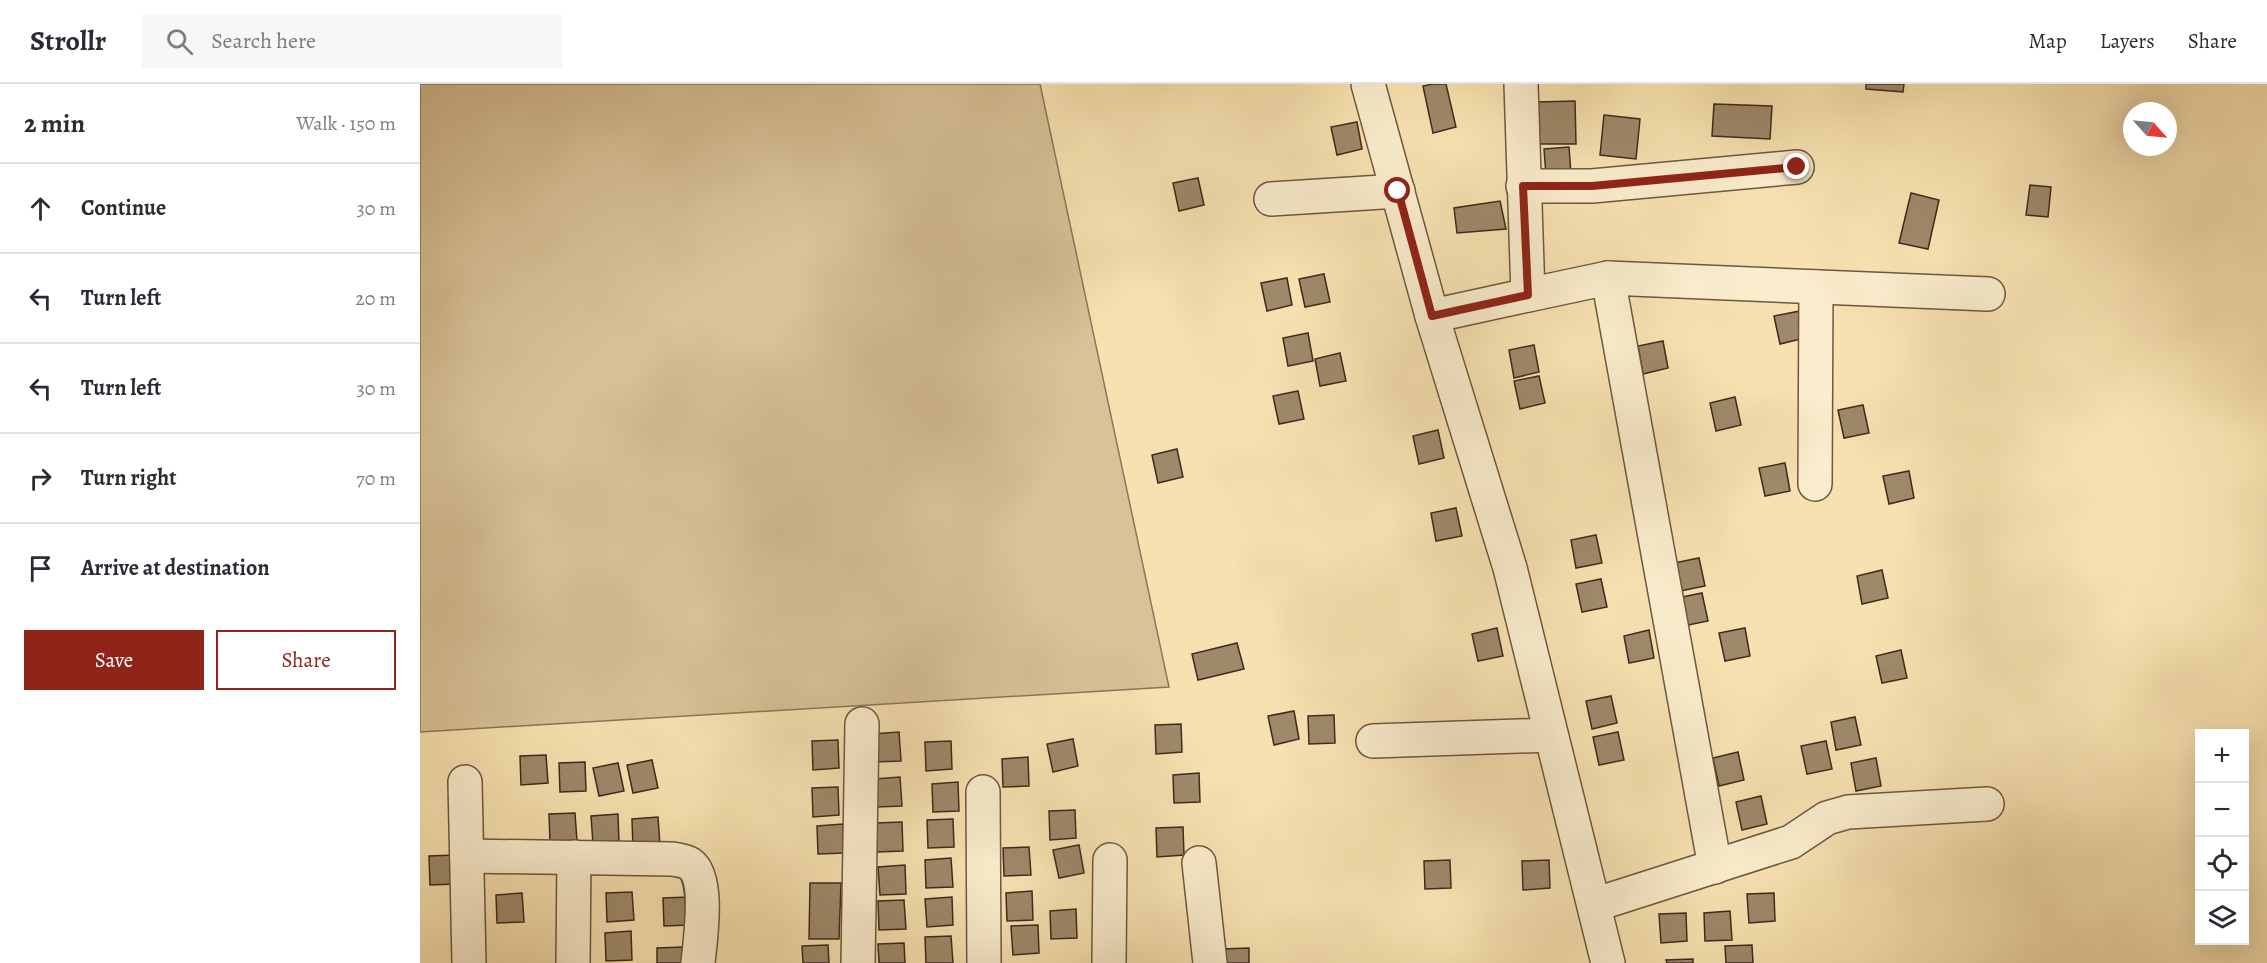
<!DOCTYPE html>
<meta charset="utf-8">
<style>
:root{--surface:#fff;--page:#f7f7f7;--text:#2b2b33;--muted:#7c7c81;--line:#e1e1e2;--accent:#8f2418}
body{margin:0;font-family:Alegreya,serif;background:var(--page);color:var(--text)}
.controls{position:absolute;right:18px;bottom:18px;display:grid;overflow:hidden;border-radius:0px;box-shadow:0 6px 24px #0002}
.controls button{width:54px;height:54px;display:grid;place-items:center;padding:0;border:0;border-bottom:2px solid var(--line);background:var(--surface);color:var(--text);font:30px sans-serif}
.compass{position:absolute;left:1703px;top:18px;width:54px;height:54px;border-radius:50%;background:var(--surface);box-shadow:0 6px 24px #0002;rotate:117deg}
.stop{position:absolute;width:18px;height:18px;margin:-14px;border:4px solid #8f2418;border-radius:50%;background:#fff}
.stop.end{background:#8f2418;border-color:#fff;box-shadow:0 2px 6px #0008}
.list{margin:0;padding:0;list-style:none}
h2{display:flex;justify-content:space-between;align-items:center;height:78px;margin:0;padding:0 24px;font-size:26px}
h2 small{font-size:20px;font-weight:400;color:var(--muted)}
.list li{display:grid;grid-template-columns:39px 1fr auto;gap:18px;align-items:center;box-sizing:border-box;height:90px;padding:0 24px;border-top:2px solid var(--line)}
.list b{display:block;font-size:22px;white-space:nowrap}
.list em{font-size:20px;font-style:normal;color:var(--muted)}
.actions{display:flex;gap:12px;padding:18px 24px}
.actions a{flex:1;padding:14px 0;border:2px solid var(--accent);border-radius:0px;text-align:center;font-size:21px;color:var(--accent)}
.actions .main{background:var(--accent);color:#fff}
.icon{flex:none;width:33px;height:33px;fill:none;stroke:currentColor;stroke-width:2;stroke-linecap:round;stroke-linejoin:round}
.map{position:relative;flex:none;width:1847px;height:879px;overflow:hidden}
header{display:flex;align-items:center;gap:36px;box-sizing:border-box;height:84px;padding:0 30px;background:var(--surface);border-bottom:2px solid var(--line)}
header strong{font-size:28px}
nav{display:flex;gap:33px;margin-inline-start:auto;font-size:21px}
.search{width:420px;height:54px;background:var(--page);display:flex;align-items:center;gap:15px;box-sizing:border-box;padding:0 21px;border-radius:0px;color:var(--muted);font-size:22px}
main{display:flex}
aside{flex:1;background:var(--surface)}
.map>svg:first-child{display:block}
</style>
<header>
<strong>Strollr</strong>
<div class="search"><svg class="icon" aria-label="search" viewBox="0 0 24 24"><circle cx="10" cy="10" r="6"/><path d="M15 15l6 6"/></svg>Search here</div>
<nav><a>Map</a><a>Layers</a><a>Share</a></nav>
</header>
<main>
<aside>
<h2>2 min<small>Walk · 150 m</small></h2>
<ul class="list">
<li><svg class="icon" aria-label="ahead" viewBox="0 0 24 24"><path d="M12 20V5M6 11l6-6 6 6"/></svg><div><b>Continue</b></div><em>30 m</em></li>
<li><svg class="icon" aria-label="left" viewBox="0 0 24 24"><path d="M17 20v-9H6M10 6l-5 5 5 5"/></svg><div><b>Turn left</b></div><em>20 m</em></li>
<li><svg class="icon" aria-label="left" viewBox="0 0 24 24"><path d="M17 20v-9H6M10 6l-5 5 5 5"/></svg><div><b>Turn left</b></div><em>30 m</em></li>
<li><svg class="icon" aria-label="right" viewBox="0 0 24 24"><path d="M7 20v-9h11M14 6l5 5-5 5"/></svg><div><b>Turn right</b></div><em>70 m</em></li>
<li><svg class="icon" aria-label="arrive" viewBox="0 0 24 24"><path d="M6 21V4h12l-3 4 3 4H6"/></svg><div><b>Arrive at destination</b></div></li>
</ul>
<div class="actions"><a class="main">Save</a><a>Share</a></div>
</aside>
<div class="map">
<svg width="1847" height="879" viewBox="0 0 1847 879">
<rect width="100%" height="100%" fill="#f7e1b0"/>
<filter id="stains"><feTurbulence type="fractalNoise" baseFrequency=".00333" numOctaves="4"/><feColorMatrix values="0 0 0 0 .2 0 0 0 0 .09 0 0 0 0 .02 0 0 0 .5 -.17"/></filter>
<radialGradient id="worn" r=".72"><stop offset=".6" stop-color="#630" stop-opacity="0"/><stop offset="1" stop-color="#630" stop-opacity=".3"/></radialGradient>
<polygon fill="#d8c297" stroke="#8b765a" stroke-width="1.5" points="0,0 620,0 749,603 0,648"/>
<g fill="#9e896a" stroke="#3e2a1e" stroke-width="1.5">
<polygon points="1013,0 1026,0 1036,43 1013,49 1003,2"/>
<polygon points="1446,0 1484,0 1483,8 1446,5"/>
<polygon points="1155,17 1156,60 1117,60 1117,18"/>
<polygon points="1294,20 1352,22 1350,55 1292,52"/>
<polygon points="1184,31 1220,35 1216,75 1180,71"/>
<polygon points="937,38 942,65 917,71 911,43"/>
<polygon points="1149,63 1151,90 1126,92 1124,65"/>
<polygon points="778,94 784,121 759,127 753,99"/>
<polygon points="1610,101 1631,103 1628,133 1606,131"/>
<polygon points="1491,109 1519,116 1508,165 1479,159"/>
<polygon points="1080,117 1086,145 1037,149 1034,124"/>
<polygon points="904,190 910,218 885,223 879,195"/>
<polygon points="867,194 872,221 847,227 841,199"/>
<polygon points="1380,227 1385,254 1360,260 1354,232"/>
<polygon points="888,249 893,277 868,282 863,254"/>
<polygon points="1243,257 1248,284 1223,290 1218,262"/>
<polygon points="1114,261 1119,288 1094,294 1089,266"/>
<polygon points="920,269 926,297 900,302 895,275"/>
<polygon points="1119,292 1125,319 1100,325 1094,297"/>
<polygon points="878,307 884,335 859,340 853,312"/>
<polygon points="1315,313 1321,341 1296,347 1290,319"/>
<polygon points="1443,321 1449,349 1424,354 1418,326"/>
<polygon points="1018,346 1024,374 999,380 993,352"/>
<polygon points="757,365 763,393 738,399 732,371"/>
<polygon points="1365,379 1370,407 1345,412 1339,384"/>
<polygon points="1489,387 1494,414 1469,420 1463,392"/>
<polygon points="1036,424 1042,452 1016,457 1011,429"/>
<polygon points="1176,451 1182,479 1156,484 1151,456"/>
<polygon points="1279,474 1285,502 1260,507 1254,479"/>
<polygon points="1462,486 1468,514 1442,520 1437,492"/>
<polygon points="1181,495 1187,523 1162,528 1156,500"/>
<polygon points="1282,509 1288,537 1263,542 1257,514"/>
<polygon points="1077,544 1083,572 1058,577 1052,550"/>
<polygon points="1325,544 1330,572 1305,577 1299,549"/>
<polygon points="1229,546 1234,574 1209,579 1204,552"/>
<polygon points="817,559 824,585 778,596 772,570"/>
<polygon points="1481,566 1487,594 1462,599 1456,572"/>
<polygon points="1191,612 1197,639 1172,645 1166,617"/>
<polygon points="874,627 879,655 854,661 848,632"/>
<polygon points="914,631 915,659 889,660 888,632"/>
<polygon points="1435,633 1441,661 1416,666 1411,638"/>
<polygon points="761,640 762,668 736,670 735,641"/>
<polygon points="479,648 481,677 454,678 453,650"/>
<polygon points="1198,648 1204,676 1179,681 1173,653"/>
<polygon points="653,655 658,682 633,688 627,660"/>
<polygon points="418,656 419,684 393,686 392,657"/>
<polygon points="531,657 532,685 506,687 505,658"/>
<polygon points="1406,657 1412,685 1387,690 1381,662"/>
<polygon points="1318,668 1324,696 1299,702 1293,674"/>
<polygon points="126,671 128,699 101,701 100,672"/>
<polygon points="608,673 609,702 583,703 582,675"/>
<polygon points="1456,674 1461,702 1436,707 1431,679"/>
<polygon points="232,676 238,704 213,709 207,681"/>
<polygon points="165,678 166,707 140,708 139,679"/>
<polygon points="198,679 204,707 179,712 173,684"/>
<polygon points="779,689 780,718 754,719 753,691"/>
<polygon points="480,693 482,722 456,723 454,695"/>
<polygon points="538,698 539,727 513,728 512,700"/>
<polygon points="418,703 419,731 393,733 392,704"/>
<polygon points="1341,712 1347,740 1322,746 1316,718"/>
<polygon points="655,726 656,754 630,756 629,727"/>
<polygon points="155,729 157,757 130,759 129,730"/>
<polygon points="198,730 199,759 173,760 171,732"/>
<polygon points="238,733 240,762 213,764 212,735"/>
<polygon points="533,735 534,763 508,764 507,736"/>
<polygon points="482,738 483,767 457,768 455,739"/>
<polygon points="423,740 424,769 398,770 397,742"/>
<polygon points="763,743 764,771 737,773 736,744"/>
<polygon points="659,761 664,789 639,794 633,766"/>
<polygon points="609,763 611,791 584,792 583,764"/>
<polygon points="35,771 36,800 10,801 9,772"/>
<polygon points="531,774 533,803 506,804 505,776"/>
<polygon points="1030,776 1031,804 1005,805 1004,777"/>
<polygon points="1129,776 1130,804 1103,806 1102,777"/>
<polygon points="485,781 486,810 460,811 458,783"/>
<polygon points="390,799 421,799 419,855 389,855"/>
<polygon points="612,807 613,836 587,837 586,809"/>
<polygon points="212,808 214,836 187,838 186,809"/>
<polygon points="102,809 104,838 77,839 76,811"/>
<polygon points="1354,809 1355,837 1329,839 1327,810"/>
<polygon points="269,813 270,841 244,842 243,814"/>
<polygon points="532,813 533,841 507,843 505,815"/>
<polygon points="484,816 486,845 459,846 458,817"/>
<polygon points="656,825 657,854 631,855 630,827"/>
<polygon points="1310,827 1312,856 1285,857 1284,829"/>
<polygon points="1266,829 1267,857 1241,859 1239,830"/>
<polygon points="618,841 619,869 593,871 591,842"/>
<polygon points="211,847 212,876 186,877 185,849"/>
<polygon points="531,852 533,879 506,879 505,853"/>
<polygon points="484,859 485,879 459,879 458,860"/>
<polygon points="408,861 409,879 383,879 382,862"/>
<polygon points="1332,861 1333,879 1306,879 1305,862"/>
<polygon points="263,863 264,879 237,879 237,864"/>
<polygon points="829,864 829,879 803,879 802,865"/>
<polygon points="1273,875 1273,879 1247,879 1246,876"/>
</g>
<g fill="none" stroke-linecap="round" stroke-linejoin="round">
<defs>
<g id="minor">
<polyline points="948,0 1012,232 1090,484 1188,879"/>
<polyline points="1103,102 1172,102 1377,83"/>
<polyline points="851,115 978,107"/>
<polyline points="1188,194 1295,783"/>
<polyline points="1108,211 1188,194 1568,210"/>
<polyline points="1012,232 1108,211 1101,0"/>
<polyline points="1395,400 1396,203"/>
<polyline points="953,657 1131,651"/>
<polyline points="45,698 49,879"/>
<polyline points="563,708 564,879"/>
<path d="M47 772 252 775C257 776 266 777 270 780 290 794 280 858 278 879"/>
<polyline points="779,779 790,879"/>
<polyline points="1174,821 1371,758 1407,734 1428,728 1567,720"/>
<polyline points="153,879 154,773"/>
<polyline points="438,879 442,640"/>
<polyline points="689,879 690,776"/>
</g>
</defs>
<use href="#minor" stroke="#6c5842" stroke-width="36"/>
<use href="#minor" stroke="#faeccc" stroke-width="33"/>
</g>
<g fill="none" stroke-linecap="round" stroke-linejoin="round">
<polyline stroke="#8f2418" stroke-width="8" points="978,107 1012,232 1108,211 1103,102 1172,102 1377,83"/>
</g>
<rect width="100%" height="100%" filter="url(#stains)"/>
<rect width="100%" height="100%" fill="url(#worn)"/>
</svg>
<div class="controls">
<button>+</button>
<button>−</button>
<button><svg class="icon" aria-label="locate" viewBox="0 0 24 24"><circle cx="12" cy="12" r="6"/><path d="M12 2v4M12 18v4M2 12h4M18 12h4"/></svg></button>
<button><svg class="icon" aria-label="layers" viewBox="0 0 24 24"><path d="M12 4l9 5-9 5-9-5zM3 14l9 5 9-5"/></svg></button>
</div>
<svg class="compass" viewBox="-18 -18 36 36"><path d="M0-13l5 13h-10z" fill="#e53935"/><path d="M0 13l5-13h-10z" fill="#7c7c81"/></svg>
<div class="stop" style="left:978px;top:107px"></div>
<div class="stop end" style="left:1377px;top:83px"></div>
</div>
</main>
